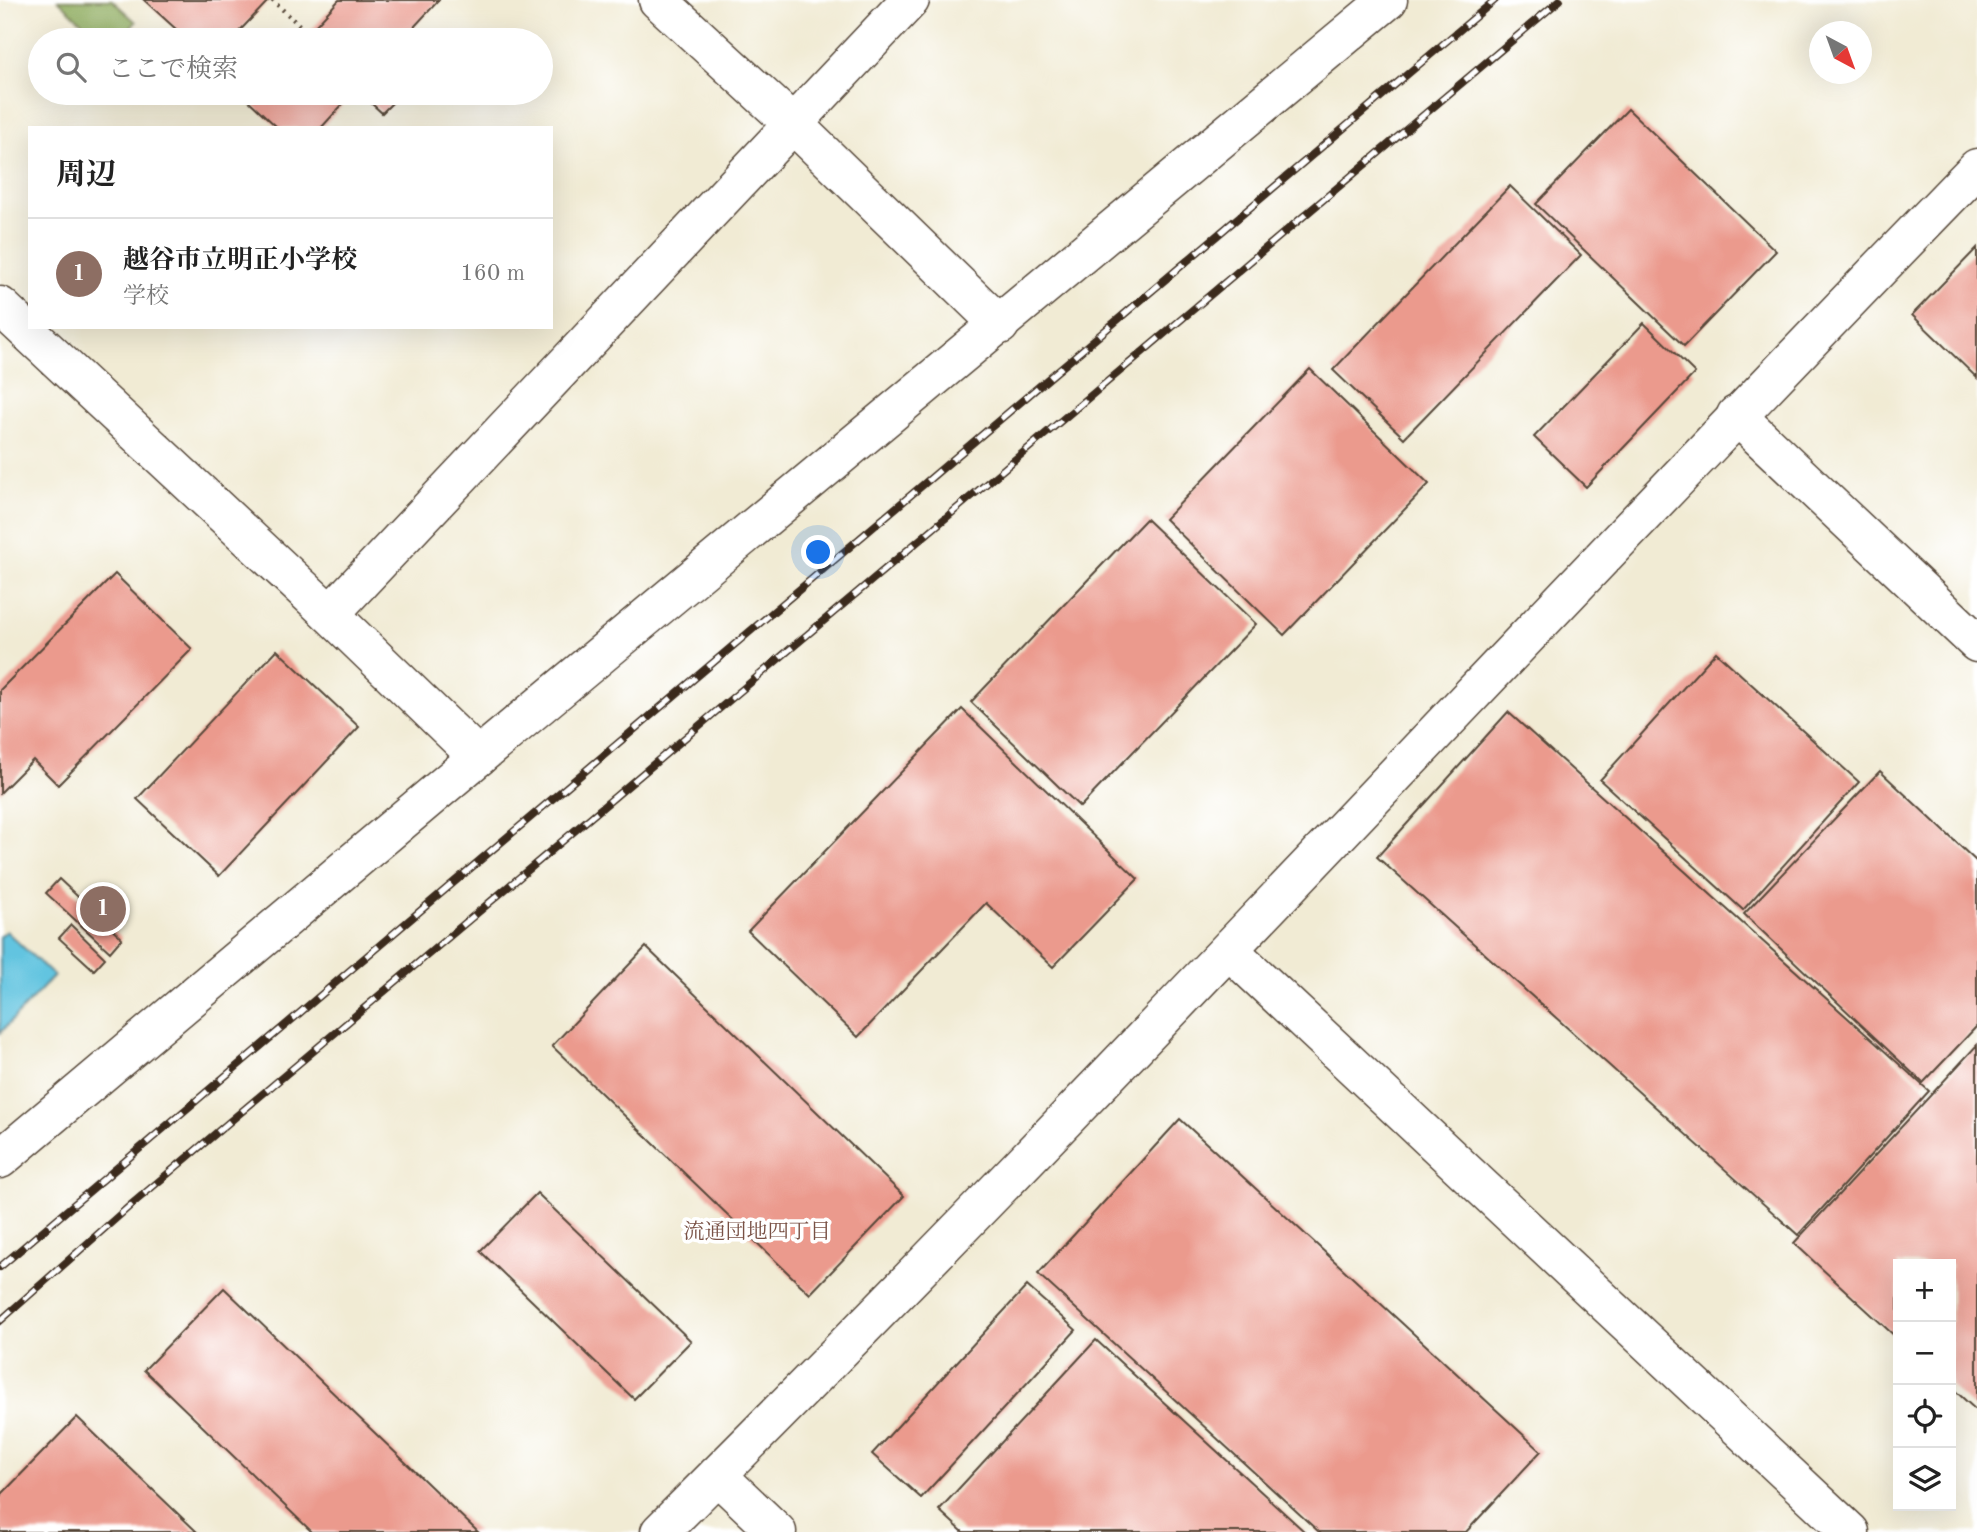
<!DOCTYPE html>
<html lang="ja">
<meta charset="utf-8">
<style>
:root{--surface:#fff;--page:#f6f6f6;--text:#222;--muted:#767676;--line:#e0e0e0;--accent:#db2777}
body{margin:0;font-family:"Old Standard TT","Noto Serif JP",serif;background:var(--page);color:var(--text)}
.controls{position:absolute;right:21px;bottom:21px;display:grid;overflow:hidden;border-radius:0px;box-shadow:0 7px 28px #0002}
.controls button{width:63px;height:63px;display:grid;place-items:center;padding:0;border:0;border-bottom:2px solid var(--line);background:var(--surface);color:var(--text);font:35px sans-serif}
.compass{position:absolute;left:1809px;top:21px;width:63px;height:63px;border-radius:50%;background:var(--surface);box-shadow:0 7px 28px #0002;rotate:139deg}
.you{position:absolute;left:819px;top:553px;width:24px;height:24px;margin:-18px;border:5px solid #fff;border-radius:50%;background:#1a73e8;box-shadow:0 0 0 10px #1a73e833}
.badge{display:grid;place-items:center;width:46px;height:46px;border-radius:50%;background:var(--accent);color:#fff;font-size:23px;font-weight:700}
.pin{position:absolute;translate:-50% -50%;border:4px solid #fff;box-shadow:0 2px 7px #0006}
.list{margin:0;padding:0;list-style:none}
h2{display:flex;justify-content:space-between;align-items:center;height:91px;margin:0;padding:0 28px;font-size:30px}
h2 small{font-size:23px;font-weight:400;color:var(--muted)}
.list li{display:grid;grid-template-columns:46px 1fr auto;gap:21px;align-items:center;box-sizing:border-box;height:112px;padding:0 28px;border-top:2px solid var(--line)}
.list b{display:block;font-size:26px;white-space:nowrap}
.list p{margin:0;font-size:23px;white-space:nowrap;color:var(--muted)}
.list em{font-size:23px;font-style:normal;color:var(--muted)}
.icon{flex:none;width:38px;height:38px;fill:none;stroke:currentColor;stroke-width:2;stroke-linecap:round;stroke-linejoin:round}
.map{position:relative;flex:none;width:1977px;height:1532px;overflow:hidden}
.search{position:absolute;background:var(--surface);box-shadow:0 7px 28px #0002;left:28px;top:28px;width:525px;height:77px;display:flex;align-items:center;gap:18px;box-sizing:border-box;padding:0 24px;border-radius:38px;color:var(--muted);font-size:26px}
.panel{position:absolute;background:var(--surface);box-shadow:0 7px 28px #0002;left:28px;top:126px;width:525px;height:203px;border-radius:0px}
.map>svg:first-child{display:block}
</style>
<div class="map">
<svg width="1977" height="1532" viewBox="0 0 1977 1532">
<rect width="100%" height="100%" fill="#fff"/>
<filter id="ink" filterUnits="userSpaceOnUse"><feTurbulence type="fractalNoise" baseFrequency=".0143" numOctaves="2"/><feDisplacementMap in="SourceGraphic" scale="14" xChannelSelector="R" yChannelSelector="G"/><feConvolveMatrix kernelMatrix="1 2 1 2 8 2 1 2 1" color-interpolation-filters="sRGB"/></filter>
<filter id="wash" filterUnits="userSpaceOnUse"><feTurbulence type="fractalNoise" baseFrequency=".00686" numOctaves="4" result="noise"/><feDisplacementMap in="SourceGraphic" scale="28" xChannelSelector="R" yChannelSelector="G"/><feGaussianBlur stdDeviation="1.57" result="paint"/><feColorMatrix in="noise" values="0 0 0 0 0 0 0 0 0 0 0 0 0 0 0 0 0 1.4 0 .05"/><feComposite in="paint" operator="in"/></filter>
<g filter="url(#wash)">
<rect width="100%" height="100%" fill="#f1ebd4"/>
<polygon fill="#90ad60" stroke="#666c3f" stroke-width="2" points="58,0 112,0 136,22 119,40 101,40"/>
<polygon fill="#62c4e0" stroke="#4e777f" stroke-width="2" points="6,931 54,976 0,1033 0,937"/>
<g id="blocks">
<g fill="#eb9a8d">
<polygon points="144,0 269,0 231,40 188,40"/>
<polygon points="339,0 439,0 402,40 302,40"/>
<polygon points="253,93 353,93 321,128 278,128 247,99"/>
<polygon points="360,93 402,93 382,113"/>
<polygon points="1628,109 1776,251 1684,346 1536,204"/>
<polygon points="1510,186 1581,255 1404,438 1333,370"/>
<polygon points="1977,248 1977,378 1912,315"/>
<polygon points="1644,323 1695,373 1586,487 1534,437"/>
<polygon points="1310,369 1429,484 1284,635 1165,519"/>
<polygon points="1146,519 1256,624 1080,807 971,702"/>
<polygon points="115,574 192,649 58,785 33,760 0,793 0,690"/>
<polygon points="277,650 359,727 219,876 137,799"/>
<polygon points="1716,652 1859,782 1743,910 1600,780"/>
<polygon points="962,709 1138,879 1053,967 986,903 858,1037 748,931"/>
<polygon points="1508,712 1929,1091 1798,1235 1377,857"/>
<polygon points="1880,771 1977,862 1977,1026 1923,1083 1744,914"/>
<polygon points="59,879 122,938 110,952 46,893"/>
<polygon points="71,925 105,958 94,970 59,938"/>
<polygon points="646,947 904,1196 810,1294 552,1046"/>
<polygon points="1977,1045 1977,1411 1951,1387 1951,1264 1898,1264 1898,1339 1794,1243"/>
<polygon points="1180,1119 1541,1451 1466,1532 1319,1532 1038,1274"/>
<polygon points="537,1193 691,1341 634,1399 480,1251"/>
<polygon points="1027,1286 1076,1330 921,1498 872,1454"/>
<polygon points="224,1288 478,1532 312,1532 144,1370"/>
<polygon points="1096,1340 1305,1532 963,1532 939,1510"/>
<polygon points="77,1417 197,1532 0,1532 0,1496"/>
</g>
</g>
</g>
<g filter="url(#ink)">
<use href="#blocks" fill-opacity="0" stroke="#564739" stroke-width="2"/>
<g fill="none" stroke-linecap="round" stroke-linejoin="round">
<defs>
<g id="minor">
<polyline points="658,0 792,123 1000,325"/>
<polyline points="0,306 330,614 478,757"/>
<polyline points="330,614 910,0"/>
</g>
<g id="tertiary">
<polyline points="1736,415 1977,643"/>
<polyline points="1229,950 1850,1532"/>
<polyline points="0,1159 478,757 1388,0"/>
<polyline points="717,1475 777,1532"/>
<path d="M660 1532C1108 1086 1536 621 1977 168"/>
</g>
</defs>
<use href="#minor" stroke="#564739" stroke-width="41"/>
<use href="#tertiary" stroke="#564739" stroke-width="41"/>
<polyline stroke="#564739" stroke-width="4.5" stroke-dasharray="2 5" stroke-linecap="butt" points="272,0 308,33"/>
<use href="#minor" stroke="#fff" stroke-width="38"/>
<use href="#tertiary" stroke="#fff" stroke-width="38"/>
<defs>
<g id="rail">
<polyline points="0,1267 1495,0"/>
<polyline points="0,1321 132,1204 1560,0"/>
</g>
</defs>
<use href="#rail" stroke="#3b2a1e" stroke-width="8"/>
<use href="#rail" stroke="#fff" stroke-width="5" stroke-dasharray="16" stroke-linecap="butt"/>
</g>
</g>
<g text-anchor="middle" stroke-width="7" stroke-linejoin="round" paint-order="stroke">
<g font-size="21" fill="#795145" stroke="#fff">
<text x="757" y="1238">流通団地四丁目</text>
</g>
</g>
</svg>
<div class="controls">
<button>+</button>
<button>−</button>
<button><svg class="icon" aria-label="locate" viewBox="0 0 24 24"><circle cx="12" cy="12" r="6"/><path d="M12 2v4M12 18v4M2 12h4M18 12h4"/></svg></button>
<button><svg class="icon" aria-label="layers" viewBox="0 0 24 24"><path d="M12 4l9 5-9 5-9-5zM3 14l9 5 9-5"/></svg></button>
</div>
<svg class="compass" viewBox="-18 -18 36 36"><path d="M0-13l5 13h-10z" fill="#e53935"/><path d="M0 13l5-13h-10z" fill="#767676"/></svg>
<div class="you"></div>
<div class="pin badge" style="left:103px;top:909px;background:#8d6e63">1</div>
<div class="search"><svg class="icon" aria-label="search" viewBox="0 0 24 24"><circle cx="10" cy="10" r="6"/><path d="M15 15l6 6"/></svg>ここで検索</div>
<section class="panel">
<h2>周辺<small></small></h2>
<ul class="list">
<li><span class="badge" style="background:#8d6e63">1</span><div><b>越谷市立明正小学校</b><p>学校</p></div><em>160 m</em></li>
</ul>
</section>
</div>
